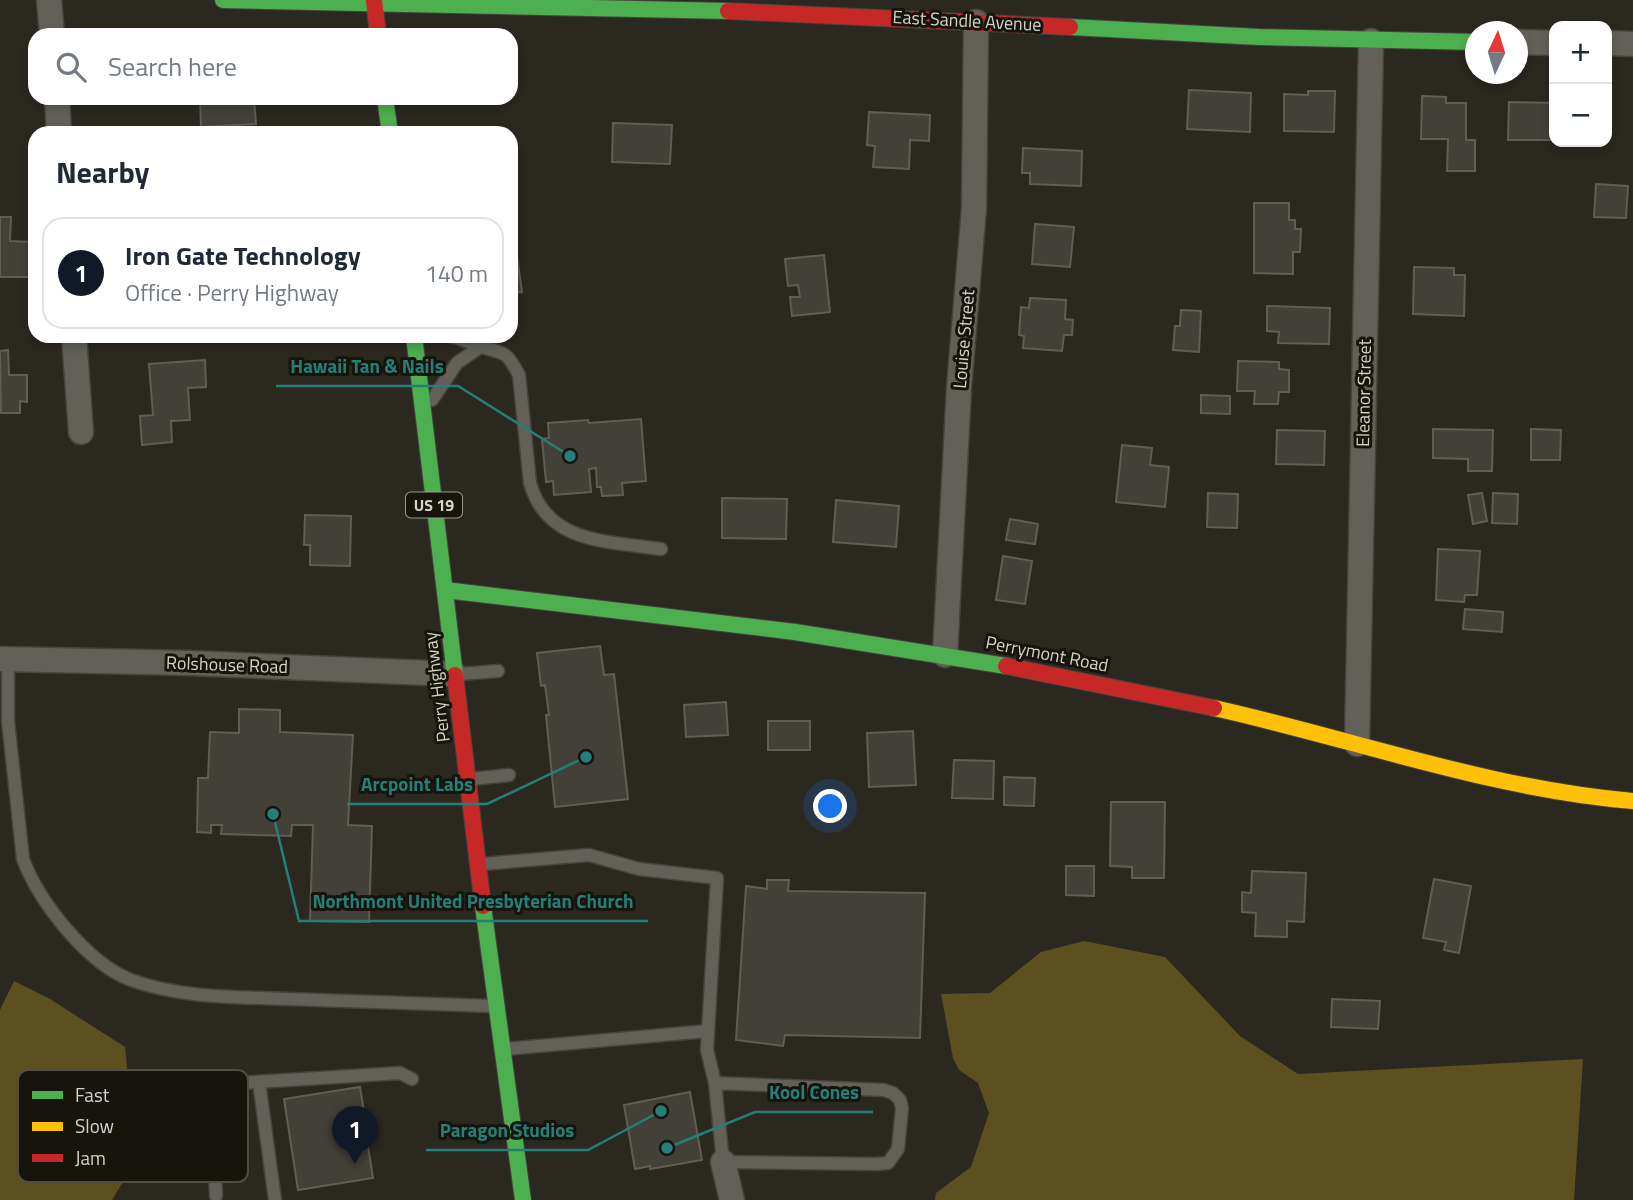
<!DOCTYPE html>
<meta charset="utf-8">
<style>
:root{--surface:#fff;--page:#f2f2f3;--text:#1f2937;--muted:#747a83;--line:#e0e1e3;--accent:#111827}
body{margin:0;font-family:"Titillium Web",sans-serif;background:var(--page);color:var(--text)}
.controls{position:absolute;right:21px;top:21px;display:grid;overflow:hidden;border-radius:14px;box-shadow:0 4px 10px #0003}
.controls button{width:63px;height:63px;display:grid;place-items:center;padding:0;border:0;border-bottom:2px solid var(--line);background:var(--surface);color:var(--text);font:35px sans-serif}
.compass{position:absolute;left:1465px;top:21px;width:63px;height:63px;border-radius:50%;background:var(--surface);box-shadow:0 4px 10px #0003;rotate:4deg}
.you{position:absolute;left:831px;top:807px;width:24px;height:24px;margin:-18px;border:5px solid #fff;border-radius:50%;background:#1a73e8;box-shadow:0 0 0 10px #1a73e833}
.badge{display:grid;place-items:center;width:46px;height:46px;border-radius:50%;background:var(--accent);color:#fff;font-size:23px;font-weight:700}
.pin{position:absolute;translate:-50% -58px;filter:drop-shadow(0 2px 4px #0008)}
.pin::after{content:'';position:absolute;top:37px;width:24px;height:21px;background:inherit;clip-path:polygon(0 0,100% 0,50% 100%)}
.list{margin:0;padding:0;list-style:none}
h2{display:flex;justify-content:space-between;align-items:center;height:91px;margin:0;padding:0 28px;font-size:30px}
h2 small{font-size:23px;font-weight:400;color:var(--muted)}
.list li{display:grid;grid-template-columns:46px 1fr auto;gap:21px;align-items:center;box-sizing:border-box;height:112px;margin:0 14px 14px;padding:0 14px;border:2px solid var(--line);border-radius:21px}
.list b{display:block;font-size:26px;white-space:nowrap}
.list p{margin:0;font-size:23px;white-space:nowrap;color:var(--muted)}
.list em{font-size:23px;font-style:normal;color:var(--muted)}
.icon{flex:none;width:38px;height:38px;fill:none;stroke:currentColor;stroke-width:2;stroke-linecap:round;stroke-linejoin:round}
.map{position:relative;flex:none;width:1633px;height:1200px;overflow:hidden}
.search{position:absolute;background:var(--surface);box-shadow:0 4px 10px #0003;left:28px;top:28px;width:490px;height:77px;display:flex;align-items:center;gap:18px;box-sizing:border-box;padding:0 24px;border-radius:21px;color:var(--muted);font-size:26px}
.panel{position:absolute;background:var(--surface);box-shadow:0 4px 10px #0003;left:28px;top:126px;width:490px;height:217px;border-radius:21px}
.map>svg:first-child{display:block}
</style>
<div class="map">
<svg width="1633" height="1200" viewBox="0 0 1633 1200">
<rect width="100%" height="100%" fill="#2b2820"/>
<g fill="#5d5020">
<polygon points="1084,941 1165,957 1240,1036 1298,1074 1583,1059 1574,1200 935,1200 936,1193 971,1167 989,1113 978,1083 959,1070 953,1058 941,994 990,993 1041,952"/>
<polygon points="14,981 50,999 125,1047 136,1160 112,1200 0,1200 0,1010"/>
</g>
<g fill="#434039" stroke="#605d55" stroke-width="2">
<polygon points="1189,90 1251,93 1250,132 1187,129"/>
<polygon points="1308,91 1335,91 1334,132 1284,131 1284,94 1308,95"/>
<polygon points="1422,96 1446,97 1446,103 1466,103 1466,140 1475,140 1475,171 1447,171 1448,139 1421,139"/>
<polygon points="200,98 254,98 256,124 201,127"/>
<polygon points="1509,102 1554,103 1554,140 1508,140"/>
<polygon points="869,112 930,115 929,141 910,140 909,169 873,167 875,146 867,145"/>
<polygon points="613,123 672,125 670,164 612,162"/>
<polygon points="1023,148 1082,151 1081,186 1030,184 1030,173 1022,173"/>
<polygon points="1596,184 1628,186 1626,218 1594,217"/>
<polygon points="1254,203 1289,203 1289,220 1295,220 1295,229 1301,229 1300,252 1293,252 1293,274 1254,273"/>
<polygon points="511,213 522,292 511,293"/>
<polygon points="0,217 11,217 10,241 32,242 31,277 0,277"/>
<polygon points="1035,224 1074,227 1070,267 1032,264"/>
<polygon points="824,255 830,312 792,316 790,297 800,297 798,285 788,286 785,259"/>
<polygon points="1414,267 1454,268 1454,275 1465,275 1464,316 1413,314"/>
<polygon points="1030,298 1066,300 1065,319 1073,320 1072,335 1064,335 1062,351 1023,348 1024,336 1019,335 1021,307 1029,308"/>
<polygon points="1267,306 1330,308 1329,344 1278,343 1279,332 1267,331"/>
<polygon points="1181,310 1201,311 1199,352 1173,350 1175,326 1180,326"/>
<polygon points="8,350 9,375 27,375 27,402 20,401 20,413 1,413 0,351"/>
<polygon points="205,360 206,387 188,388 190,420 171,421 172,442 142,445 140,416 153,415 149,364"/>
<polygon points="1238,361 1279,362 1279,369 1289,370 1289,392 1279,392 1278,404 1254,404 1255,391 1237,391"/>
<polygon points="1201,395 1230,396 1230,414 1201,413"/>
<polygon points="641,419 646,481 622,483 623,495 602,496 601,487 597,487 596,468 589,469 591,492 554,495 553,481 546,482 542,439 549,438 548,423 588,420 589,423"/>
<polygon points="1433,429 1493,430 1492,471 1468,471 1468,459 1433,458"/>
<polygon points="1531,429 1561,430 1560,460 1531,460"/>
<polygon points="1277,430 1325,431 1324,465 1276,464"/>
<polygon points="1122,445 1152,448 1150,465 1169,467 1165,507 1116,502"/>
<polygon points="1208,493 1238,494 1237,528 1207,527"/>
<polygon points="1482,493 1487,521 1473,524 1468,495"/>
<polygon points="1493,493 1518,494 1517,524 1492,523"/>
<polygon points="722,498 787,499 786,539 722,538"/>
<polygon points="836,500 899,506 896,547 833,542"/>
<polygon points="305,515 351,516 350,566 310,565 310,545 304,545"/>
<polygon points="1010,519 1038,524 1035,544 1006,540"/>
<polygon points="1438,549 1480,551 1477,595 1465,595 1464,602 1436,600"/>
<polygon points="1003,556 1032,561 1025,604 996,600"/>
<polygon points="1465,609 1503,612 1502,632 1463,629"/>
<polygon points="600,646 604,675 614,674 628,799 555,807 546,715 549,715 545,685 541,686 537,653"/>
<polygon points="726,702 728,735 686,737 684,705"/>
<polygon points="239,709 280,710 280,732 353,735 348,825 372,826 369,922 310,921 313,825 292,825 291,836 221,834 222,825 211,825 211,833 197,832 198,778 208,778 210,732 239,733"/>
<rect x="768" y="721" width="42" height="29"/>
<polygon points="913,731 916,785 869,787 867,733"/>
<polygon points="954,760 994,761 993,799 952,798"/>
<polygon points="1004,777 1035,778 1034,806 1004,805"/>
<polygon points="1111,802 1165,802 1164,878 1132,878 1132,867 1110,866"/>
<polygon points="1066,866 1094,866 1094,896 1066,895"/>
<polygon points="1252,871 1306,873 1304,922 1287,921 1287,937 1255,936 1256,913 1242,912 1242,892 1251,893"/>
<polygon points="1434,879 1471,886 1459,953 1444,950 1446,942 1423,938"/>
<polygon points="767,880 789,880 788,891 925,893 920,1038 785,1035 783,1046 736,1040 746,886 767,889"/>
<polygon points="1332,999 1380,1001 1378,1029 1331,1027"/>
<polygon points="360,1087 366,1124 369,1124 371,1140 367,1140 373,1178 298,1190 284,1099"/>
<polygon points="690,1092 702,1160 650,1169 650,1166 635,1169 624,1105"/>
</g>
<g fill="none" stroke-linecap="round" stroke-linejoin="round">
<defs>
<g id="lane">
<path d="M450 336C462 338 470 344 481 347 505 353 507 352 519 375L530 483C547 544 608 541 661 549"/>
<polyline points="432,400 457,363 480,347"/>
<path d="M8 659V721L23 859C39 902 87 963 131 980 180 998 237 997 289 999 356 1001 424 1004 491 1006"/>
<polyline points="460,674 498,671"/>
<polyline points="471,779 509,775"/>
<polyline points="482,864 589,855 639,869 717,878 707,1050 715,1083 723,1162 876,1164 888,1163 898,1149 902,1108 900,1100 893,1093 884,1090 715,1083"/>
<polyline points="505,1049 708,1031"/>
<polyline points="259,1082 275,1200"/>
<path d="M216 1196 213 1114C217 1096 224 1091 240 1083L400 1073 412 1079"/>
</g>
<g id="street">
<polyline points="49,0 52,35"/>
<polyline points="1518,42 1554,43"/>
<polyline points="1607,43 1633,44"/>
<polyline points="57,98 59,133"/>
<polyline points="74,336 81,432"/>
<polyline points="945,655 959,388 974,208 976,22"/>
<polyline points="0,659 190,663 454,674"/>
<polyline points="1357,744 1371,41"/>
<polyline points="723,1162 732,1200"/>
</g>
<g id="fast">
<polyline points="223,0 728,11"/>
<polyline points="1070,27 1259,37 1476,42"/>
<polyline points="385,98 390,133"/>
<polyline points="414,336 455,675"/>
<polyline points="445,590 795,632 1006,666"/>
<polyline points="483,906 523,1200"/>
</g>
<path id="slow" d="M1214 708C1354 739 1489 789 1633 801"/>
<g id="jam">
<polyline points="374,0 378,35"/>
<polyline points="728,11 1070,27"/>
<polyline points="1006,666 1214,708"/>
<polyline points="455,675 483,906"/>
</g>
</defs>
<use href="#lane" stroke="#45433c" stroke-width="15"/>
<use href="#street" stroke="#45433c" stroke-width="27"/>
<use href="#fast" stroke="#45433c" stroke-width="18"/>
<use href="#slow" stroke="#45433c" stroke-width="18"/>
<use href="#jam" stroke="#45433c" stroke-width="18"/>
<use href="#lane" stroke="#626059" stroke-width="12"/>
<use href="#street" stroke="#626059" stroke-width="24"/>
<use href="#fast" stroke="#4caf50" stroke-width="16"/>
<use href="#slow" stroke="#ffc107" stroke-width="16"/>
<use href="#jam" stroke="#c62828" stroke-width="16"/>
</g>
<g text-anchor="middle" stroke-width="6" stroke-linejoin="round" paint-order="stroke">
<rect fill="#16140c" stroke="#9c9990" stroke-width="2" x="406" y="492.5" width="56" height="25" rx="5"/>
<g font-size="16" font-weight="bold" fill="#d5d2c8">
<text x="434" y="511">US 19</text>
</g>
<g font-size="18" fill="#d5d2c8" stroke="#16140c">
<text transform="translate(967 21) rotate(3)" y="6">East Sandle Avenue</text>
<text transform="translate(964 339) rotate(-85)" y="6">Louise Street</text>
<text transform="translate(1364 393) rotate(-89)" y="6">Eleanor Street</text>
<text transform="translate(1047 654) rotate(11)" y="6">Perrymont Road</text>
<text transform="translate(227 665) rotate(2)" y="6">Rolshouse Road</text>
<text transform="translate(437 687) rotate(-97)" y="6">Perry Highway</text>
</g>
</g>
<rect x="18" y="1070" width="230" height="112" rx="10" fill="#16140c" stroke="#4f4d44" stroke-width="2"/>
<rect x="32" y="1091" width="31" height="8" fill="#4caf50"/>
<rect x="32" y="1122" width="31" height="9" fill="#ffc107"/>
<rect x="32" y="1154" width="31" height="8" fill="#c62828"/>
<g font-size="19" fill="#d5d2c8">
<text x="75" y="1102">Fast</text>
<text x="75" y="1133">Slow</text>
<text x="75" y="1165">Jam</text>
</g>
<path fill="none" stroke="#237f77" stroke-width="2.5" d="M570 456L458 386H276M586 757L487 804H347M273 814L299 921H648M667 1148L755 1112H873M661 1111L588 1150H426"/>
<g fill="#237f77" stroke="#16140c" stroke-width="2.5">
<circle cx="570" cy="456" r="7"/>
<circle cx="586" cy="757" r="7"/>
<circle cx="273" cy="814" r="7"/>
<circle cx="667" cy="1148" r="7"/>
<circle cx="661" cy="1111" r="7"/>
</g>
<g font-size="19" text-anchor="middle" font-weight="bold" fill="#237f77" stroke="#16140c" stroke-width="6" stroke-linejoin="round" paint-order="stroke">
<text x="367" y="373">Hawaii Tan &amp; Nails</text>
<text x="417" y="791">Arcpoint Labs</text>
<text x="473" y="908">Northmont United Presbyterian Church</text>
<text x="814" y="1099">Kool Cones</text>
<text x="507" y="1137">Paragon Studios</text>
</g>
</svg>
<div class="controls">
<button>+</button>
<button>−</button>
</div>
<svg class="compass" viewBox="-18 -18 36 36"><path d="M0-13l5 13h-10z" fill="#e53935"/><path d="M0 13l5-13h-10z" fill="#747a83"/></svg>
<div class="you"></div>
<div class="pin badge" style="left:355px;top:1164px">1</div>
<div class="search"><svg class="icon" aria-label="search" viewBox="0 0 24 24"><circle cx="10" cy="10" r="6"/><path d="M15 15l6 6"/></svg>Search here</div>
<section class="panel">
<h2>Nearby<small></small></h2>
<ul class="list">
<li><span class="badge">1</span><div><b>Iron Gate Technology</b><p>Office · Perry Highway</p></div><em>140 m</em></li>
</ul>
</section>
</div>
